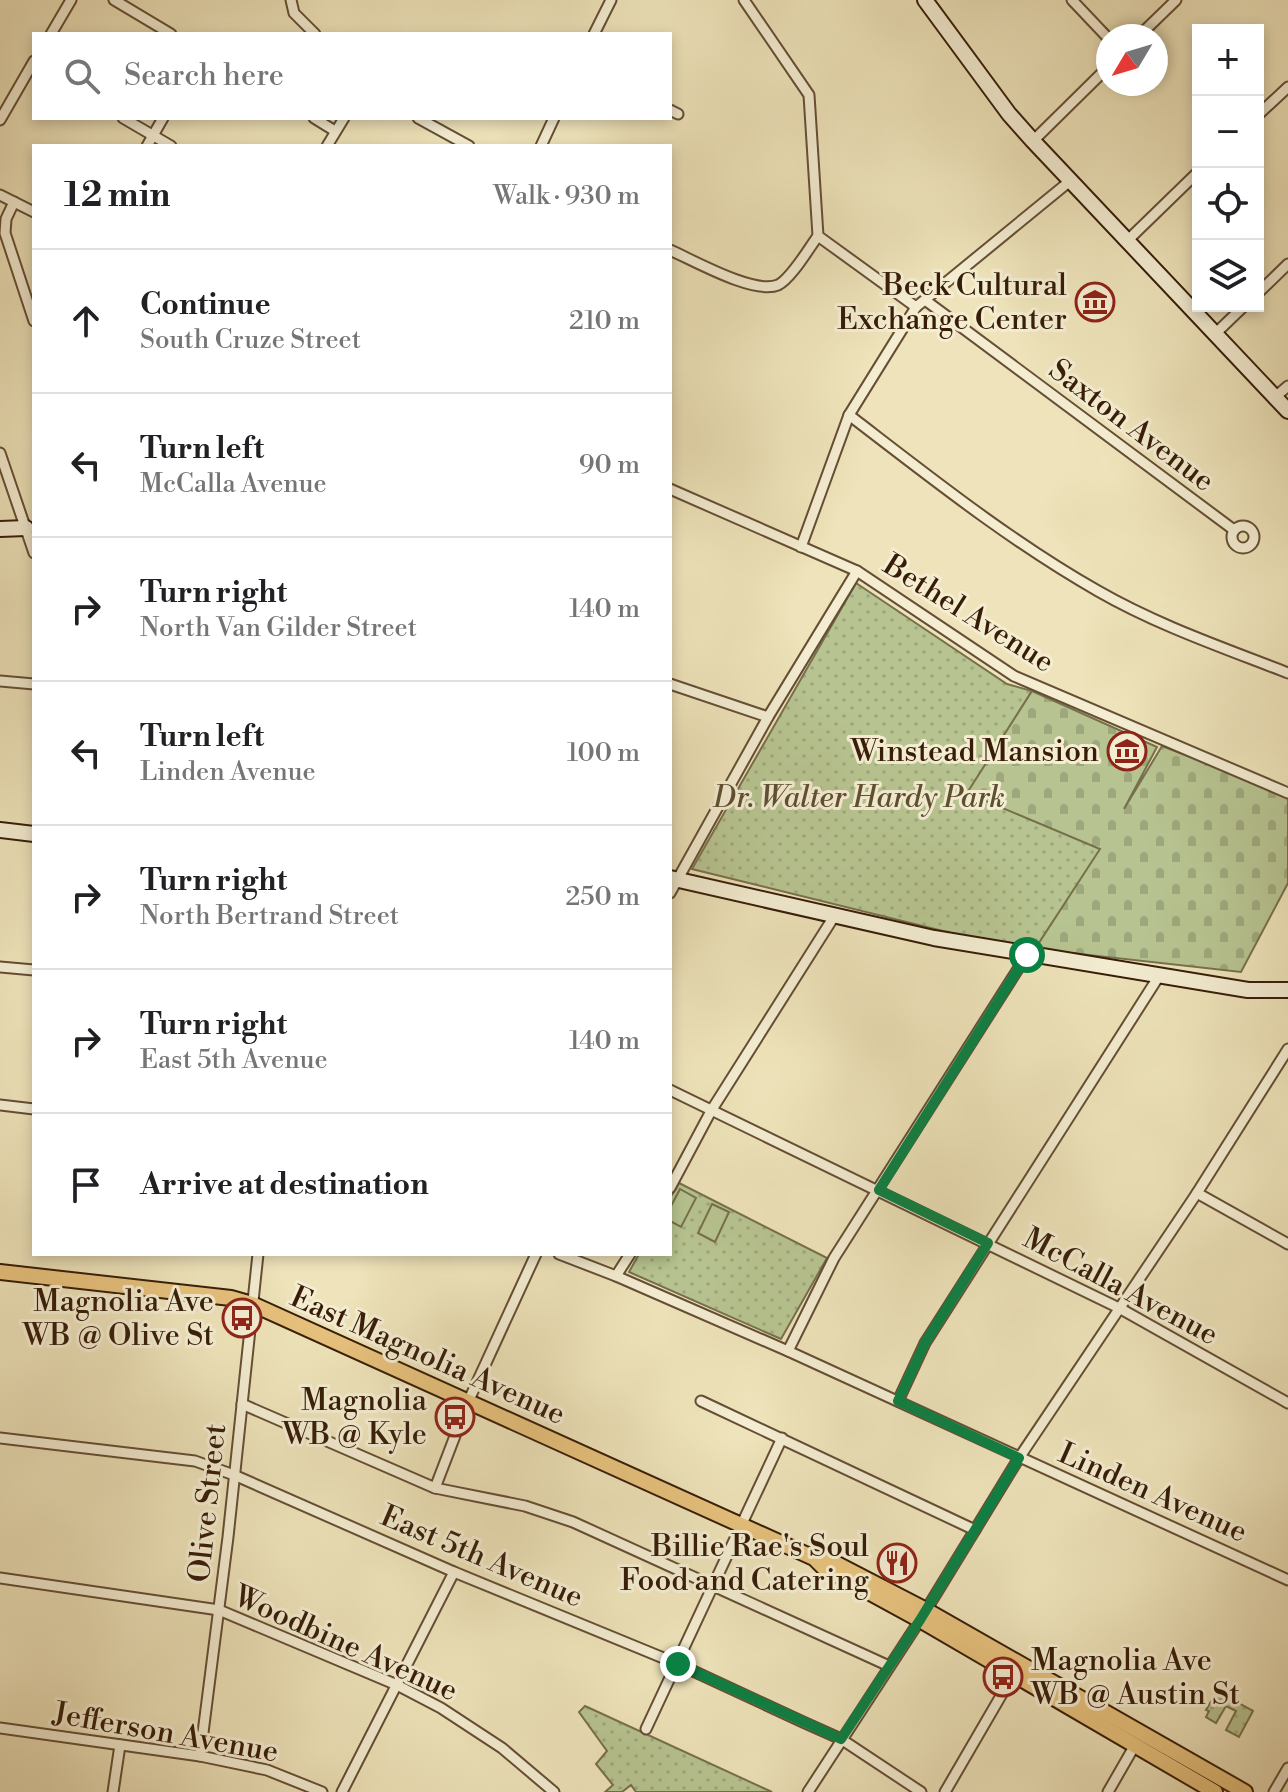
<!DOCTYPE html>
<meta charset="utf-8">
<style>
:root{--surface:#fff;--page:#f2f2f2;--text:#202124;--muted:#757577;--line:#e0e0e0}
body{margin:0;font-family:"Libre Bodoni",serif;background:var(--page);color:var(--text)}
.controls{position:absolute;right:24px;top:24px;display:grid;overflow:hidden;border-radius:0px;box-shadow:0 4px 12px #0003}
.controls button{width:72px;height:72px;display:grid;place-items:center;padding:0;border:0;border-bottom:2px solid var(--line);background:var(--surface);color:var(--text);font:40px sans-serif}
.compass{position:absolute;left:1096px;top:24px;width:72px;height:72px;border-radius:50%;background:var(--surface);box-shadow:0 4px 12px #0003;rotate:232deg}
.stop{position:absolute;width:24px;height:24px;margin:-18px;border:6px solid #0b8043;border-radius:50%;background:#fff}
.stop.end{background:#0b8043;border-color:#fff;box-shadow:0 2px 8px #0008}
.list{margin:0;padding:0;list-style:none}
h2{display:flex;justify-content:space-between;align-items:center;height:104px;margin:0;padding:0 32px;font-size:34px}
h2 small{font-size:26px;font-weight:400;color:var(--muted)}
.list li{display:grid;grid-template-columns:52px 1fr auto;gap:24px;align-items:center;box-sizing:border-box;height:144px;padding:0 32px;border-top:2px solid var(--line)}
.list b{display:block;font-size:30px;white-space:nowrap}
.list p{margin:0;font-size:26px;white-space:nowrap;color:var(--muted)}
.list em{font-size:26px;font-style:normal;color:var(--muted)}
.icon{flex:none;width:44px;height:44px;fill:none;stroke:currentColor;stroke-width:2;stroke-linecap:round;stroke-linejoin:round}
.map{position:relative;flex:none;width:1288px;height:1792px;overflow:hidden}
.search{position:absolute;background:var(--surface);box-shadow:0 4px 12px #0003;left:32px;top:32px;width:640px;height:88px;display:flex;align-items:center;gap:20px;box-sizing:border-box;padding:0 28px;border-radius:0px;color:var(--muted);font-size:30px}
.panel{position:absolute;background:var(--surface);box-shadow:0 4px 12px #0003;left:32px;top:144px;width:640px;height:1112px;border-radius:0px}
.map>svg:first-child{display:block}
</style>
<div class="map">
<svg width="1288" height="1792" viewBox="0 0 1288 1792">
<defs>
<pattern id="green-dots" width="8" height="8" patternUnits="userSpaceOnUse" patternTransform="scale(2)"><rect width="8" height="8" fill="#b7c491"/><path d="M2 2h.1M6 6h.1" fill="none" stroke="#9ea87c" stroke-width="1.8" stroke-linecap="round"/></pattern>
<pattern id="cemetery-stones" width="16" height="16" patternUnits="userSpaceOnUse" patternTransform="scale(2)"><rect width="16" height="16" fill="#b7c491"/><path d="M2 7V4a2 2 0 0 1 4 0v3zM10 15v-3a2 2 0 0 1 4 0v3z" fill="#9ea87c"/></pattern>
</defs>
<rect width="100%" height="100%" fill="#eee3ba"/>
<filter id="stains"><feTurbulence type="fractalNoise" baseFrequency=".0025" numOctaves="4"/><feColorMatrix values="0 0 0 0 .2 0 0 0 0 .09 0 0 0 0 .02 0 0 0 .5 -.17"/></filter>
<radialGradient id="worn" r=".72"><stop offset=".6" stop-color="#630" stop-opacity="0"/><stop offset="1" stop-color="#630" stop-opacity=".3"/></radialGradient>
<g fill="url(#green-dots)" stroke="#77704c" stroke-width="2">
<polygon points="856,583 1007,684 1032,691 968,793 1101,849 1035,949 951,933 692,869"/>
<polygon points="679,1183 827,1258 781,1339 629,1272 639,1254 670,1254 670,1198"/>
<polygon points="1217,1691 1253,1711 1239,1737 1226,1730 1236,1711 1226,1706 1216,1723 1206,1717 1209,1711 1206,1710"/>
<polygon points="585,1706 772,1792 636,1792 631,1785 622,1792 605,1792 613,1785 596,1764 607,1751 579,1712"/>
</g>
<polygon fill="url(#cemetery-stones)" stroke="#77704c" stroke-width="2" points="1032,691 1157,747 1124,809 1162,746 1288,795 1288,883 1241,972 1035,949 1100,849 967,793"/>
<g fill="#b7c491" stroke="#77704c" stroke-width="2">
<polygon points="680,1189 696,1198 681,1227 670,1221 670,1208"/>
<polygon points="712,1204 729,1212 715,1242 698,1233"/>
</g>
<g fill="none" stroke-linecap="round" stroke-linejoin="round">
<defs>
<g id="street">
<polyline points="114,0 171,34"/>
<polyline points="291,0 294,13 315,34"/>
<polyline points="744,0 809,95 818,236 916,307"/>
<polyline points="1072,0 1108,38"/>
<polyline points="51,34 71,0"/>
<polyline points="594,34 611,0"/>
<polyline points="1139,36 1176,0"/>
<polyline points="670,110 678,114"/>
<polyline points="1258,115 1288,87"/>
<polyline points="123,118 171,146"/>
<polyline points="314,118 335,131"/>
<polyline points="418,118 469,146"/>
<polyline points="0,120 34,61"/>
<polyline points="1033,141 1108,67"/>
<polyline points="147,146 163,118"/>
<polyline points="327,146 344,118"/>
<polyline points="541,146 554,118"/>
<polyline points="0,195 34,212"/>
<polyline points="14,202 6,219 5,233 34,321"/>
<polyline points="1128,240 1198,172"/>
<path d="M670 250C693 260 754 295 778 285 791 279 809 248 818 236"/>
<polyline points="1258,293 1288,264"/>
<polyline points="925,300 1234,530"/>
<polyline points="1216,333 1244,306"/>
<polyline points="1274,398 1288,386"/>
<path d="M849 415C930 477 1010 541 1098 591 1157 625 1224 648 1288 673"/>
<polyline points="0,453 34,553"/>
<polyline points="670,489 857,571 1014,676 1288,793"/>
<circle cx="1243" cy="537" r="11"/>
<polyline points="801,547 849,415 916,307 1070,181"/>
<polyline points="0,681 34,684"/>
<polyline points="670,684 768,717"/>
<polyline points="670,893 768,717 857,571"/>
<polyline points="0,967 34,970"/>
<polyline points="670,1090 1121,1309 1288,1403"/>
<polyline points="0,1105 34,1109"/>
<polyline points="670,1188 711,1111 835,915"/>
<polyline points="1197,1193 1288,1244"/>
<polyline points="559,1254 616,1276 788,1351 1288,1580"/>
<polyline points="616,1276 630,1254"/>
<polyline points="788,1351 834,1258 1027,955"/>
<polyline points="701,1401 975,1530"/>
<polyline points="898,1401 925,1343 1159,976"/>
<polyline points="242,1404 435,1488 525,1506 573,1522 889,1666"/>
<polyline points="0,1438 195,1461 234,1475 454,1572 678,1664 803,1722 841,1739 921,1792"/>
<polyline points="435,1488 468,1402 536,1254"/>
<polyline points="0,1578 219,1610 397,1685 441,1708 502,1748 554,1792"/>
<polyline points="0,1728 200,1756 267,1770 322,1792"/>
<polyline points="646,1729 782,1438"/>
<polyline points="200,1756 228,1537 258,1254"/>
<polyline points="113,1792 120,1745"/>
<polyline points="342,1792 454,1572"/>
<polyline points="808,1792 920,1620 1019,1458 1197,1193 1288,1049"/>
<polyline points="945,1792 1013,1675"/>
<polyline points="1108,1792 1135,1745"/>
<polyline points="1274,1792 1288,1768"/>
</g>
<g id="secondary">
<polyline points="925,0 1009,114 1033,141 1288,411"/>
<polyline points="0,529 26,528"/>
<polyline points="0,830 34,834"/>
<polyline points="670,878 934,938 1248,990 1288,990"/>
</g>
<g id="primary">
<polyline points="0,1272 231,1298 252,1304 814,1558 823,1567 920,1620 1215,1792"/>
<polyline points="818,1558 837,1564 926,1610 1245,1792"/>
</g>
</defs>
<use href="#street" stroke="#654e34" stroke-width="13"/>
<use href="#secondary" stroke="#371d08" stroke-width="18"/>
<use href="#primary" stroke="#371d08" stroke-width="18"/>
<use href="#street" stroke="#f4edd2" stroke-width="9"/>
<use href="#secondary" stroke="#f4edd2" stroke-width="14"/>
<use href="#primary" stroke="#e7c27d" stroke-width="14"/>
</g>
<g fill="none" stroke-linecap="round" stroke-linejoin="round">
<polyline stroke="#0b8043" stroke-width="10" points="678,1664 841,1739 920,1620 1019,1458 898,1401 925,1343 988,1243 879,1190 1027,955"/>
</g>
<defs>
<symbol id="museum-ring" viewBox="-11 -11 22 22"><circle r="9.5" fill="#f4edd2" stroke="#8f2418" stroke-width="1.5"/><path d="M0-6L6-3V-2H-6V-3ZM-5-1h2V3h-2ZM-1-1h2V3h-2ZM3-1h2V3H3ZM-6 4H6V6H-6Z" fill="#8f2418"/></symbol>
<symbol id="bus-ring" viewBox="-11 -11 22 22"><circle r="9.5" fill="#f4edd2" stroke="#8f2418" stroke-width="1.5"/><path d="M-5-6H5V4H4V6H2V4H-2V6H-4V4H-5ZM-3.5-4V0h7V-4ZM-3.5 1.2v1.5H-2V1.2ZM2 1.2v1.5H3.5V1.2Z" fill="#8f2418"/></symbol>
<symbol id="restaurant-ring" viewBox="-11 -11 22 22"><circle r="9.5" fill="#f4edd2" stroke="#8f2418" stroke-width="1.5"/><path d="M-5-6h1v4h1v-4h1v4h1v-4h1v5L-1.5 .5V6h-2V.5L-5-1ZM5-6V6H3V1.5H1.5Q1.5-4 5-6Z" fill="#8f2418"/></symbol>
</defs>
<g fill-rule="evenodd">
<use href="#museum-ring" x="1073" y="280" width="44" height="44"/>
<use href="#museum-ring" x="1105" y="729" width="44" height="44"/>
<use href="#bus-ring" x="220" y="1296" width="44" height="44"/>
<use href="#bus-ring" x="433" y="1395" width="44" height="44"/>
<use href="#restaurant-ring" x="875" y="1541" width="44" height="44"/>
<use href="#bus-ring" x="981" y="1655" width="44" height="44"/>
</g>
<g text-anchor="middle" stroke-width="6" stroke-linejoin="round" paint-order="stroke">
<g font-size="30" fill="#371d08" stroke="#f4edd2" text-anchor="end">
<text x="1067" y="295">Beck Cultural<tspan x="1067" dy="34">Exchange Center</tspan></text>
<text x="1099" y="761">Winstead Mansion</text>
<text x="214" y="1311">Magnolia Ave<tspan x="214" dy="34">WB @ Olive St</tspan></text>
<text x="427" y="1410">Magnolia<tspan x="427" dy="34">WB @ Kyle</tspan></text>
<text x="869" y="1556">Billie Rae's Soul<tspan x="869" dy="34">Food and Catering</tspan></text>
<text x="1031" y="1670" text-anchor="start">Magnolia Ave<tspan x="1031" dy="34">WB @ Austin St</tspan></text>
</g>
<g font-size="30" fill="#371d08" stroke="#f4edd2">
<text transform="translate(1132 425) rotate(37)" y="10">Saxton Avenue</text>
<text transform="translate(969 613) rotate(32)" y="10">Bethel Avenue</text>
<text transform="translate(1121 1286) rotate(28)" y="10">McCalla Avenue</text>
<text transform="translate(428 1355) rotate(24)" y="10">East Magnolia Avenue</text>
<text transform="translate(1153 1492) rotate(24)" y="10">Linden Avenue</text>
<text transform="translate(207 1503) rotate(-84)" y="10">Olive Street</text>
<text transform="translate(482 1556) rotate(23)" y="10">East 5th Avenue</text>
<text transform="translate(346 1643) rotate(24)" y="10">Woodbine Avenue</text>
<text transform="translate(166 1732) rotate(10)" y="10">Jefferson Avenue</text>
</g>
<g font-size="30" font-style="italic" fill="#5d4f31" stroke="#f4edd2">
<text x="859" y="807">Dr. Walter Hardy Park</text>
</g>
</g>
<rect width="100%" height="100%" filter="url(#stains)"/>
<rect width="100%" height="100%" fill="url(#worn)"/>
</svg>
<div class="controls">
<button>+</button>
<button>−</button>
<button><svg class="icon" aria-label="locate" viewBox="0 0 24 24"><circle cx="12" cy="12" r="6"/><path d="M12 2v4M12 18v4M2 12h4M18 12h4"/></svg></button>
<button><svg class="icon" aria-label="layers" viewBox="0 0 24 24"><path d="M12 4l9 5-9 5-9-5zM3 14l9 5 9-5"/></svg></button>
</div>
<svg class="compass" viewBox="-18 -18 36 36"><path d="M0-13l5 13h-10z" fill="#e53935"/><path d="M0 13l5-13h-10z" fill="#757577"/></svg>
<div class="stop" style="left:1027px;top:955px"></div>
<div class="stop end" style="left:678px;top:1664px"></div>
<div class="search"><svg class="icon" aria-label="search" viewBox="0 0 24 24"><circle cx="10" cy="10" r="6"/><path d="M15 15l6 6"/></svg>Search here</div>
<section class="panel">
<h2>12 min<small>Walk · 930 m</small></h2>
<ul class="list">
<li><svg class="icon" aria-label="ahead" viewBox="0 0 24 24"><path d="M12 20V5M6 11l6-6 6 6"/></svg><div><b>Continue</b><p>South Cruze Street</p></div><em>210 m</em></li>
<li><svg class="icon" aria-label="left" viewBox="0 0 24 24"><path d="M17 20v-9H6M10 6l-5 5 5 5"/></svg><div><b>Turn left</b><p>McCalla Avenue</p></div><em>90 m</em></li>
<li><svg class="icon" aria-label="right" viewBox="0 0 24 24"><path d="M7 20v-9h11M14 6l5 5-5 5"/></svg><div><b>Turn right</b><p>North Van Gilder Street</p></div><em>140 m</em></li>
<li><svg class="icon" aria-label="left" viewBox="0 0 24 24"><path d="M17 20v-9H6M10 6l-5 5 5 5"/></svg><div><b>Turn left</b><p>Linden Avenue</p></div><em>100 m</em></li>
<li><svg class="icon" aria-label="right" viewBox="0 0 24 24"><path d="M7 20v-9h11M14 6l5 5-5 5"/></svg><div><b>Turn right</b><p>North Bertrand Street</p></div><em>250 m</em></li>
<li><svg class="icon" aria-label="right" viewBox="0 0 24 24"><path d="M7 20v-9h11M14 6l5 5-5 5"/></svg><div><b>Turn right</b><p>East 5th Avenue</p></div><em>140 m</em></li>
<li><svg class="icon" aria-label="arrive" viewBox="0 0 24 24"><path d="M6 21V4h12l-3 4 3 4H6"/></svg><div><b>Arrive at destination</b></div></li>
</ul>
</section>
</div>
